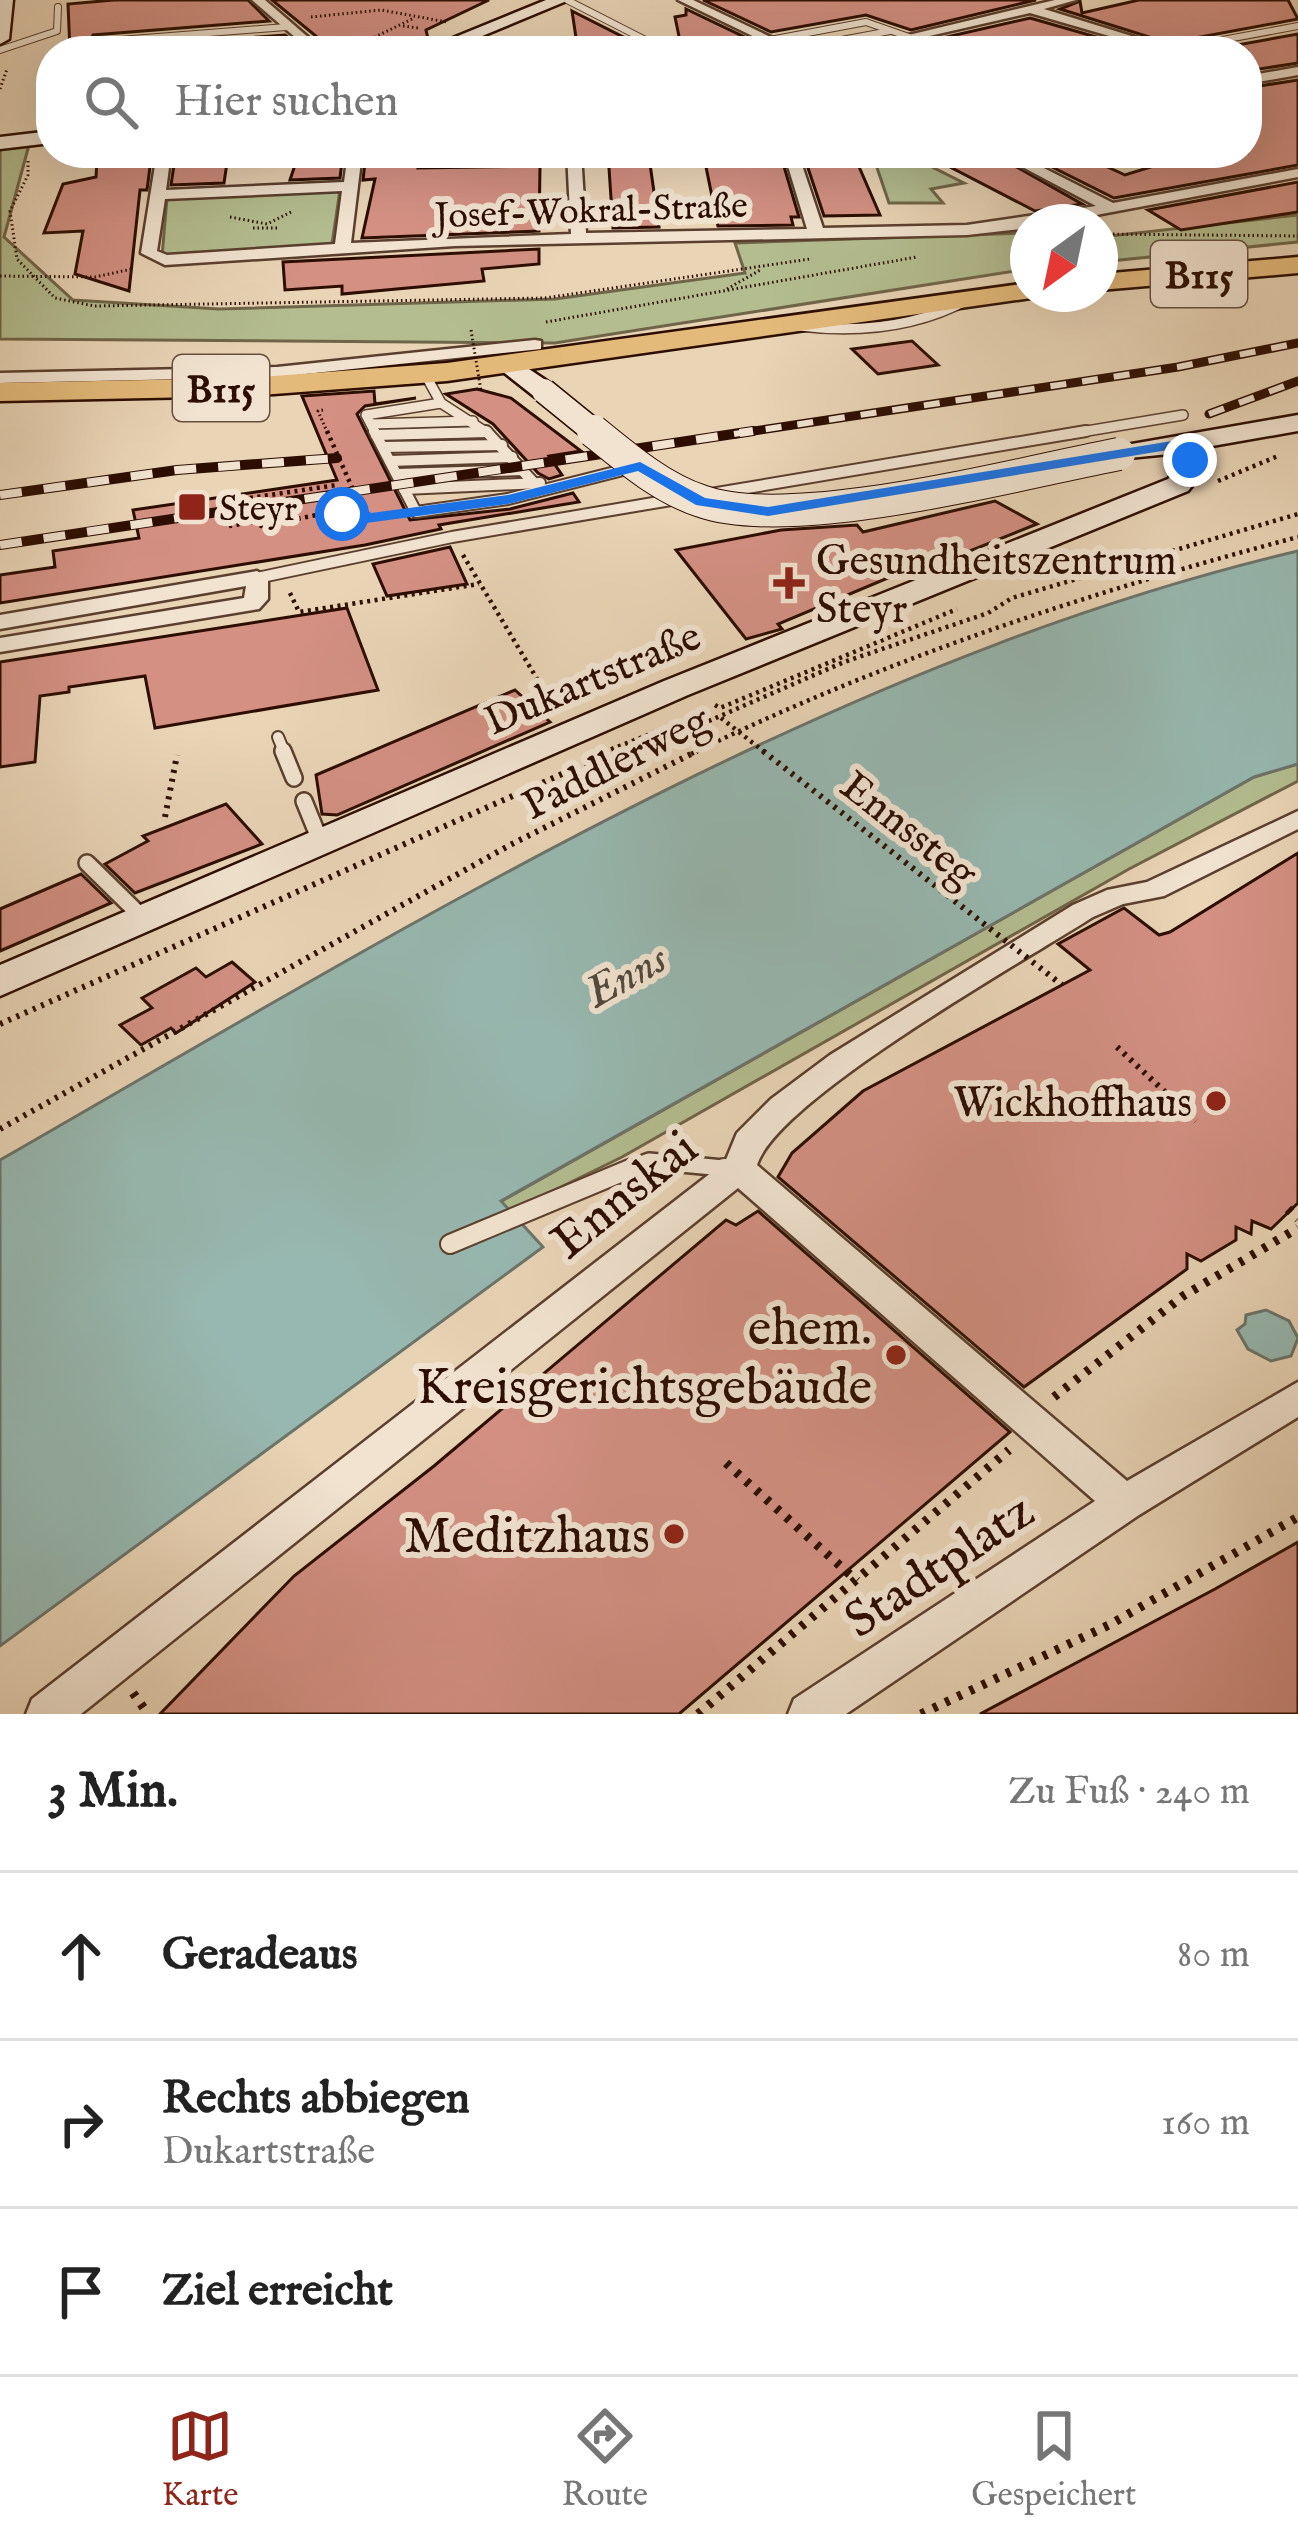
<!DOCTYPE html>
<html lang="de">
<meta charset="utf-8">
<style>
:root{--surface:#fff;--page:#f2f2f2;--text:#222;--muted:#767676;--line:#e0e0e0;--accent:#8f2418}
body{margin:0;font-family:"IM FELL English",serif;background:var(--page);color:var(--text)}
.compass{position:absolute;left:1010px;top:204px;width:108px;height:108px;border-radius:50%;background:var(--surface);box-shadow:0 12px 48px #0002;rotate:213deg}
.stop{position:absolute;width:36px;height:36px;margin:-27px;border:9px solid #1a73e8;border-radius:50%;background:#fff}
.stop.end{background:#1a73e8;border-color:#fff;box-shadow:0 3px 12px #0008}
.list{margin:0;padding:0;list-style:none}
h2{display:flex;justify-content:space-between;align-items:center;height:156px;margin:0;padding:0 48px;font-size:51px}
h2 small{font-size:39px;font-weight:400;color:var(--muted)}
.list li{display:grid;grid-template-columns:78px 1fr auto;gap:36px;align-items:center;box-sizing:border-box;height:168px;padding:0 48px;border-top:3px solid var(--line)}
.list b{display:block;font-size:45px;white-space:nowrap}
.list p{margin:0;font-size:39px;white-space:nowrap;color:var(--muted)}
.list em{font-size:39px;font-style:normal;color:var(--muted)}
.icon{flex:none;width:66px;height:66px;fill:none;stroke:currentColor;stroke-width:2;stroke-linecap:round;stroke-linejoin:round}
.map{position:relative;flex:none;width:1298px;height:1714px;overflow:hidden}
.search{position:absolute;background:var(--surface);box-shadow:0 12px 48px #0002;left:36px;right:36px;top:36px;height:132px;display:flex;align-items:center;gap:30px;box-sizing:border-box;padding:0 42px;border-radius:48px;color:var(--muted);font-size:45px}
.sheet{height:660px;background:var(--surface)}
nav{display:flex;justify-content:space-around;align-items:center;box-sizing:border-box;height:168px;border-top:3px solid var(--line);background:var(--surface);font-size:33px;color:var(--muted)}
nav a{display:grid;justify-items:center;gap:6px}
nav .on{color:var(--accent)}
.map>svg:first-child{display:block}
</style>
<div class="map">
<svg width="1298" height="1714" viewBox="0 0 1298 1714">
<rect width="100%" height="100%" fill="#e9d4b6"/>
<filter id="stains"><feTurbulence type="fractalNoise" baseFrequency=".00167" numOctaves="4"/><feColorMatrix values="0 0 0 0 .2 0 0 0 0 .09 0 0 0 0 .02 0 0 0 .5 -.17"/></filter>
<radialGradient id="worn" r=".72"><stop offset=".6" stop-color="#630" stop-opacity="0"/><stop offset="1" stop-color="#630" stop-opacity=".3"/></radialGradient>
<g fill="#b3bd90" stroke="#706548" stroke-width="3">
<polygon points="29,145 4,237 73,300 219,309 555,299 745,273 735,243 1028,233 1028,269 555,343 0,339 0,149"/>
<polygon points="872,153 904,153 964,183 931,189 943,203 889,203"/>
<polygon points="340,190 332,244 162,257 167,198"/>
<polygon points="1298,215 1298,242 1100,262 1100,237"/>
<polygon points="1298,764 1298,781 1129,869 622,1157 510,1212 500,1202 1254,777"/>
</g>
<g fill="#97b8b0" stroke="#6c746a" stroke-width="3">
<path d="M1298 551V764L1254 777 501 1201 543 1247 0 1646V1160C408 926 836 660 1298 551Z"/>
<polygon points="1266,1310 1289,1321 1298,1338 1291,1356 1271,1361 1248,1349 1237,1330 1245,1324 1246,1315"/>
</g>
<g fill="#d39083" stroke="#2c0d00" stroke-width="3">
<polygon points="114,0 248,0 269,21 93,35 85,51 70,51 68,4"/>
<polygon points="272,0 489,0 426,30 429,43 413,51 334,51"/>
<polygon points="703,0 1036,0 911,30 866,15 771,32"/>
<polygon points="1139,0 1288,0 1298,19 1168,43 1060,9 1080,1 1082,13"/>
<polygon points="686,9 774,51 682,51 675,17 686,15"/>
<polygon points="572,11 633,42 633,43 578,51"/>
<polygon points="1030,18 1145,51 944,51 920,43"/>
<polygon points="1298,34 1298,63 1247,71 1247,51 1204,51"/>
<polygon points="285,35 299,46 100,51 100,49"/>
<polygon points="1298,80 1298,165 1114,198 1024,153 1077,153 1125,175 1196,153 1247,153 1247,88"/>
<polygon points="299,153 343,153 340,178 290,180"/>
<polygon points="366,153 420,153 418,168 540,166 539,231 362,238 375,179 363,180"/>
<polygon points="608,153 633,153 635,164 650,164 659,227 613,228"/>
<polygon points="731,153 780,153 799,217 791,217 793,225 718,226 705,162 733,161"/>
<polygon points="803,153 853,153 880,215 824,216"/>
<polygon points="923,153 992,153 1082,204 1035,211"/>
<polygon points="228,156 224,183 171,185 175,158"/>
<polygon points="151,159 147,190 140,190 129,291 75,274 83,231 44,233 63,184 96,177 97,160"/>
<polygon points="1298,182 1298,212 1181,230 1148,210"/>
<polygon points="539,249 539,264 482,269 484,281 342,294 342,286 285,290 283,262"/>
<polygon points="912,341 938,365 878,374 852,349"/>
<polygon points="477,389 511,398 581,451 549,456 562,475 549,479 538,473 493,424 446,394"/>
<polygon points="374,391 375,404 416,398 365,406 357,414 410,520 510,509 573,493 579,502 439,525 441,529 365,545 0,603 0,575 55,567 53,551 139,538 133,510 337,480 302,396"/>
<polygon points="995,501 1037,524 940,563 933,559 778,624 782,629 746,639 676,550 781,530 857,525 863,532"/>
<polygon points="450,547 467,584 387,596 373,564"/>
<polygon points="347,608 378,690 155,728 145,676 69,687 69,692 40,696 35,762 0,767 0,662"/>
<polygon points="515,690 550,722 337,815 322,814 316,775"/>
<polygon points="226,804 262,844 135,893 105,864 148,841 143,836"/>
<polygon points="1298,853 1298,1203 1271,1229 1252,1221 1251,1234 1236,1227 1236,1240 1201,1261 1187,1254 1187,1269 1024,1387 778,1177 792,1153 863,1091 1090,970 1058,944 1124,908 1159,935 1170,932"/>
<polygon points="81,874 111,903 0,951 0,909"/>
<polygon points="232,962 255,982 176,1033 171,1028 141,1045 120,1025 152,1008 142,998 196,968 206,977"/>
<polygon points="758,1211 1010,1432 679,1714 160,1714 294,1576 434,1466 726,1220 736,1225"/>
<polygon points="1298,1542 1298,1714 980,1714 1215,1589"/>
</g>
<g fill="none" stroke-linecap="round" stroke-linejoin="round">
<defs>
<g id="lane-far4">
<polyline points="567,0 667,51"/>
<polyline points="797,35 820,44 890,31"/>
<polyline points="770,40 866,22 909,37"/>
<polyline points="881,43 903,51"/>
<polyline points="0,50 57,31 58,7"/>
<polyline points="92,51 94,42 286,27"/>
<polyline points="1163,51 1298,26"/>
</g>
<g id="lane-far3">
<path d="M799 326C858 333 916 328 969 299"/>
<polyline points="425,374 441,403"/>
<polyline points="371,424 473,421"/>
<polyline points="376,434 366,415 441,403 489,434"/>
<polyline points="407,434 487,432"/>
<polyline points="1069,434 1183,415"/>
</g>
<g id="lane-far2">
<polyline points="374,431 416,512 508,499 635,467"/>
<polyline points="486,431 534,483"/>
<polyline points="376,435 487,432"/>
<polyline points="383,447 502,445"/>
<polyline points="390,461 512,457"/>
<polyline points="398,474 523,470"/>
<polyline points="404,489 540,483"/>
<polyline points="711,494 1086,431"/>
<polyline points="257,578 452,537 677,499"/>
<polyline points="278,737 285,754"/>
</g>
<g id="lane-far1">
<polyline points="283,751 294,778"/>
<polyline points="304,801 321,843"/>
<polyline points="87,863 145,920"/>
<polyline points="625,1171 649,1161 734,1169"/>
</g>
<g id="lane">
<polyline points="724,1168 734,1169"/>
<polyline points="450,1244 632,1168"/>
</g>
<g id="street">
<polygon points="252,0 265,0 324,51 311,51"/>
<polygon points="678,0 693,0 800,51 784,51"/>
<polygon points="1055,0 1076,0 1044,9 1180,51 1161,51 1030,13 864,51 842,51"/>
<polygon points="1298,67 1298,75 1247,84 1247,76"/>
<path d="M157 153H171L166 190 344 182 348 153H362L351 243 571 234 567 153H581L586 233 807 229 784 153H798L823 228 967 225 1096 206 996 153H1014L1113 203 1298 169V177L1059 222H1028V228L967 235 455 246 165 265 141 253ZM342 191 335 244 167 255 157 251 165 199Z"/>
<polygon points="535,340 541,341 541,349 277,377 0,383 0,373 277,367"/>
<polygon points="257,571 268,578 268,599 259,609 0,652 0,638 244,598 246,586 0,629 0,615"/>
<path d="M1298 811V829L1164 896 1123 904 1093 917C1024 961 778 1099 757 1165L1127 1481 1298 1382V1417L1139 1515 846 1714H788L794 1699 1095 1501 738 1188 81 1714H26L32 1699 725 1162 737 1133 771 1099 830 1055 1073 905 1107 890 1147 882Z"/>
</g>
<g id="secondary">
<polygon points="0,0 13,0 9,39 0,44"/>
<polygon points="546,0 569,0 446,51 421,51"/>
<polygon points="51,131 51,143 0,149 0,137"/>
<polygon points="511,357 553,385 553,397 535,397 502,371 502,359"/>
<polygon points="1298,415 1298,431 1195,449 1205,470 1188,491 688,695 0,996 0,965 664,681 1168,479 1176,469 1169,454 1109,460 1109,448"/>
</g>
<g id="primary">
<polygon points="1298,257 1298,273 1100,290 1100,274"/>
<polygon points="1028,283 1028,294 1038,297 447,381 247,396 0,401 0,383 247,378 447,363"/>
</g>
</defs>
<use href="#lane-far4" stroke="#5b3f2e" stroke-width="8"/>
<use href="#lane-far3" stroke="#5b3f2e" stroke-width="12"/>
<use href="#lane-far2" stroke="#5b3f2e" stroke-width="14"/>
<use href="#lane-far1" stroke="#5b3f2e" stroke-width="20"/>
<use href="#lane" stroke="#5b3f2e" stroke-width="22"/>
<use href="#street" stroke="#5b3f2e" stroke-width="5"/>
<use href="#secondary" stroke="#2c0d00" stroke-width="5"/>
<use href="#primary" stroke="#2c0d00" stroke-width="5"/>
<g stroke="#2c0d00" stroke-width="3" stroke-dasharray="1.5 3" stroke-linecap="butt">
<polyline points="311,17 381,10 447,22"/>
<polyline points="403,26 418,28"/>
<polyline points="346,51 414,18"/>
<polyline points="0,89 7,69"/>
<polyline points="28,161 28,175 10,211 17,259 55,298 94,306 545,298 810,259"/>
<polyline points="230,217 267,224 291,212"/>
<polyline points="253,228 280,228"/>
<polyline points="1104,234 1298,236"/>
<polyline points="0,276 95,277 132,269"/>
<polyline points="727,289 762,269"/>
<polyline points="546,322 917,257"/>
<polyline points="323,410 318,411 328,434"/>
</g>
<g stroke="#2c0d00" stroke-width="4.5" stroke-dasharray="3 4.5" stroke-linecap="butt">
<polyline points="327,431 366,519 392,515"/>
<polyline points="1218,481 1278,456"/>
<polyline points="250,498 337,485"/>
<polyline points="258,519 261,526 347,509 349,513"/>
<polyline points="229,526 285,517"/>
<polyline points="463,555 555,709"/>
<polyline points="290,593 299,612 479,584"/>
<polyline points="715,705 720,708 957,609"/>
<polyline points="604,752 700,715 694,710"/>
<polyline points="633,754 844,662 988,613 1012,598 1298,514"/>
<path d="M691 754C885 659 1090 592 1298 537"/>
</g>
<g stroke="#2c0d00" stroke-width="6" stroke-dasharray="3 6" stroke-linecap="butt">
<polyline points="594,760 603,767 640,751"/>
<polyline points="165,817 177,755"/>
<polyline points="0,1024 607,754"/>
<polyline points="1117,1047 1196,1121"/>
<polyline points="0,1129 510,845 697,751"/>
</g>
<g stroke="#2c0d00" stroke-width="9" stroke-dasharray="4.5 9" stroke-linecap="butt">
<polyline points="1288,1209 1298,1219"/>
<polyline points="1054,1397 1183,1296 1298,1228"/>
<polyline points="726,1463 857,1581"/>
<polyline points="133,1693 148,1714"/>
<polyline points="698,1714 1009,1450"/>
<polyline points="921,1714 1109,1625 1298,1517"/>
</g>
<use href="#lane-far4" stroke="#f1e3d0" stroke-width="6"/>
<use href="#lane-far3" stroke="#f1e3d0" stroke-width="9"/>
<use href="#lane-far2" stroke="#f1e3d0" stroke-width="10"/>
<use href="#lane-far1" stroke="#f1e3d0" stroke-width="15"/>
<use href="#lane" stroke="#f1e3d0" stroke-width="18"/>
<use href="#street" fill="#f1e3d0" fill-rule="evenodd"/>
<use href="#secondary" fill="#f1e3d0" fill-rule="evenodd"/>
<use href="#primary" fill="#e4ba7b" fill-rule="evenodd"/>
<defs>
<g id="rail-far1">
<polyline points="1209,414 1298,381"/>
<polyline points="734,434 1178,367 1298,343"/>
</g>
<g id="rail">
<polyline points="0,495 177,470 337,458"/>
<polyline points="0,545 753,431"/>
</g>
</defs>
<use href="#rail-far1" stroke="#2c0d00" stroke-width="9"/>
<use href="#rail" stroke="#2c0d00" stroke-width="10"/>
<use href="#rail-far1" stroke="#f1e3d0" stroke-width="6" stroke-dasharray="16" stroke-linecap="butt"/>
<use href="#rail" stroke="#f1e3d0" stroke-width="8" stroke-dasharray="22" stroke-linecap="butt"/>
<defs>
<polyline id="secondary-bridge-far1" points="544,391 597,434"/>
<path id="secondary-bridge" d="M593 431C625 457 661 488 701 501 793 534 1019 473 1119 454"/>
</defs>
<use href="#secondary-bridge-far1" stroke="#2c0d00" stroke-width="27" stroke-linecap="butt"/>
<use href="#secondary-bridge" stroke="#2c0d00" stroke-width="34" stroke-linecap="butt"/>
<polyline stroke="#2c0d00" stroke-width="3" stroke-dasharray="1.5 3" stroke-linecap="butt" points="471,330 481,391"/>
<polyline stroke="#2c0d00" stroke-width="4.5" stroke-dasharray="3 4.5" stroke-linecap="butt" points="721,718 767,754"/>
<polyline stroke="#2c0d00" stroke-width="6" stroke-dasharray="3 6" stroke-linecap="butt" points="763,751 1062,985"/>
<use href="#secondary-bridge-far1" stroke="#f1e3d0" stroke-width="24"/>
<use href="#secondary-bridge" stroke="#f1e3d0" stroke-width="32"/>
</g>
<polygon fill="#1a73e8" points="1178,440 1195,463 1185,463 1174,449 768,516 696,505 638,471 508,504 366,523 358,516 335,514 363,506 371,513 508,495 640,462 705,498 768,507"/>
<g fill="#8f2418" stroke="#f1e3d0" stroke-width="4.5">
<rect x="177" y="492" width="30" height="30" rx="6"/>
<path d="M783 565h12v12h12v12h-12v12h-12v-12h-12v-12h12z"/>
<circle cx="1216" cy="1101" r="12"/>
<circle cx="896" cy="1355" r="12"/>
<circle cx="674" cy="1534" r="12"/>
</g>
<g text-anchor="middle" stroke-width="12" stroke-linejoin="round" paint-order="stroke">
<g font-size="36" fill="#2c0d00" stroke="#f1e3d0">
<text transform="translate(591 209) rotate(-2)" y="13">Josef-Wokral-Straße</text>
</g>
<g font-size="36" fill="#2c0d00" stroke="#f1e3d0" text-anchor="start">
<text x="219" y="520">Steyr</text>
</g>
<g fill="#f1e3d0" stroke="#674d3e" stroke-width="3">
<rect x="1151" y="241" width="96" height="66" rx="9"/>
<rect x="173" y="355" width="96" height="66" rx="9"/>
</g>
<g font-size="39" font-weight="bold" fill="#2c0d00">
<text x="1199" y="288">B115</text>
<text x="221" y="402">B115</text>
</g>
<g font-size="42" fill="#2c0d00" stroke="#f1e3d0" text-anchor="start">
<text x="816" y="574">Gesundheitszentrum<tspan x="816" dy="48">Steyr</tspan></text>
<text x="1192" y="1116" text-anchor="end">Wickhoffhaus</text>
</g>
<g font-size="42" fill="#2c0d00" stroke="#f1e3d0">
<text transform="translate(592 677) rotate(-23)" y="15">Dukartstraße</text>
<text transform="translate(615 761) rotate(-27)" y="15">Paddlerweg</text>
<text transform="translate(910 828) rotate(38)" y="15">Ennssteg</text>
</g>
<g font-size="45" font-style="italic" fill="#51493e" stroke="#f1e3d0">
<text transform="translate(625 974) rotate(-29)" y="16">Enns</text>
</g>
<g font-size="51" fill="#2c0d00" stroke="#f1e3d0">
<text transform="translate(623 1193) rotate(-39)" y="18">Ennskai</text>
<text transform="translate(938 1564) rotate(-34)" y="18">Stadtplatz</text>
</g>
<g font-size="51" fill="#2c0d00" stroke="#f1e3d0" text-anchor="end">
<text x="872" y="1344">ehem.<tspan x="872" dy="59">Kreisgerichtsgebäude</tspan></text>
<text x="650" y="1552">Meditzhaus</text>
</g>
</g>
<rect width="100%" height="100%" filter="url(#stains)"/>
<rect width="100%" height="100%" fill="url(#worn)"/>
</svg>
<svg class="compass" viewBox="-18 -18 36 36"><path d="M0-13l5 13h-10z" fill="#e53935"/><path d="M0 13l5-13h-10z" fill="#767676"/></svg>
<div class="stop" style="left:342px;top:514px"></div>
<div class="stop end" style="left:1190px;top:460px"></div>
<div class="search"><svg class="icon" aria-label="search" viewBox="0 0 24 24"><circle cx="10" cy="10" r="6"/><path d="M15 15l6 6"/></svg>Hier suchen</div>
</div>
<section class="sheet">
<h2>3 Min.<small>Zu Fuß · 240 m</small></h2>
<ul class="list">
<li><svg class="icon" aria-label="ahead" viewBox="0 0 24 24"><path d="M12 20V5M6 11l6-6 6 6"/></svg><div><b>Geradeaus</b></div><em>80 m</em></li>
<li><svg class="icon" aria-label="right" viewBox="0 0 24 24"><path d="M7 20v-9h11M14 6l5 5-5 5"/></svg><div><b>Rechts abbiegen</b><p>Dukartstraße</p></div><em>160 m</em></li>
<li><svg class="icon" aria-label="arrive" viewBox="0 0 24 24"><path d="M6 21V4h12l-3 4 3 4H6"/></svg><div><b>Ziel erreicht</b></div></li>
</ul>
</section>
<nav>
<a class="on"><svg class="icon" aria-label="map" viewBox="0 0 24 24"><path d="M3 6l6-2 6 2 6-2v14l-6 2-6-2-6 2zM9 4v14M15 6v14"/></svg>Karte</a>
<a><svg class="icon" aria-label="directions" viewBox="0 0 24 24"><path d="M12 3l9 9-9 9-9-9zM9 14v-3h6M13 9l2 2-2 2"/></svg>Route</a>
<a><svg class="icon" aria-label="saved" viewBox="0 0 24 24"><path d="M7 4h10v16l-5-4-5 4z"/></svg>Gespeichert</a>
</nav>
